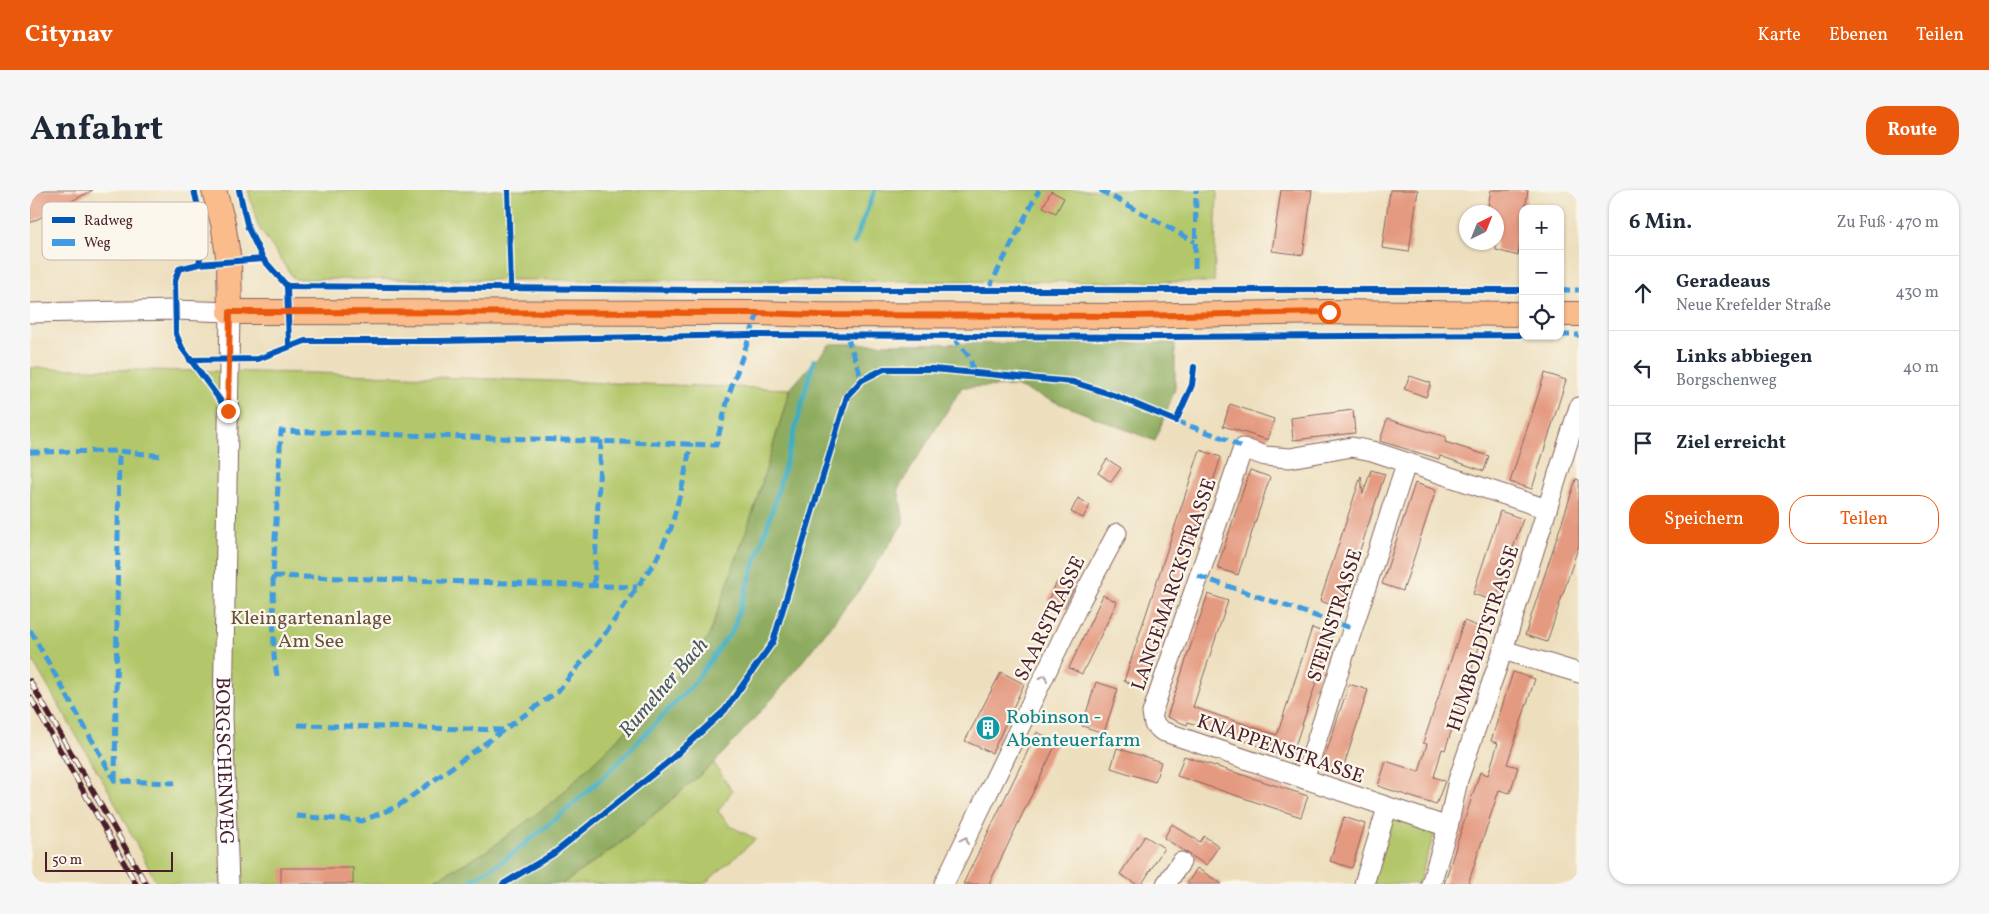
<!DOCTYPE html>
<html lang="de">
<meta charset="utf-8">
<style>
:root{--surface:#fff;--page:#f6f6f7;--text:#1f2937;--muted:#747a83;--line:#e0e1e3;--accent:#ea580c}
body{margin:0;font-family:Vollkorn,serif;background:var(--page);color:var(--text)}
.controls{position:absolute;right:15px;top:15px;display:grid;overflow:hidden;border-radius:10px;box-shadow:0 1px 4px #0004}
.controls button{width:45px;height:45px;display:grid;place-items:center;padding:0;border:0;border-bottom:1px solid var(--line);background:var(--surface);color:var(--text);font:25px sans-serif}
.compass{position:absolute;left:1429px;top:15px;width:45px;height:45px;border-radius:50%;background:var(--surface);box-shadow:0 1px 4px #0004;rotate:43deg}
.scale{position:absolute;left:15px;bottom:12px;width:128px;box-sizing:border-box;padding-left:5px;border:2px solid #4a1f2b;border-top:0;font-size:14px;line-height:18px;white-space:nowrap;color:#4a1f2b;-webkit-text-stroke:4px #fbf7ec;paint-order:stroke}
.stop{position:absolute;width:15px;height:15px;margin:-11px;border:4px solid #ea580c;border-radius:50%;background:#fff}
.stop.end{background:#ea580c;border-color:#fff;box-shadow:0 1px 5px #0008}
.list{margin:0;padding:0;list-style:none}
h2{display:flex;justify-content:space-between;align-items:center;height:65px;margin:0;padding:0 20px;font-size:21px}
h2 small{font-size:16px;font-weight:400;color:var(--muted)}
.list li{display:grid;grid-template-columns:32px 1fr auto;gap:15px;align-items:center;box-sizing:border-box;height:75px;padding:0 20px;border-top:1px solid var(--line)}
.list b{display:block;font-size:19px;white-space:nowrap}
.list p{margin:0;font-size:16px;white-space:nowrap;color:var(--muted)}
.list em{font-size:16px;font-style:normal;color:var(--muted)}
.actions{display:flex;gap:10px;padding:15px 20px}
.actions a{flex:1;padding:11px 0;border:1px solid var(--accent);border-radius:20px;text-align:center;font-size:18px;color:var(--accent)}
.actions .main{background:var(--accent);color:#fff}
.icon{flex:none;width:28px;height:28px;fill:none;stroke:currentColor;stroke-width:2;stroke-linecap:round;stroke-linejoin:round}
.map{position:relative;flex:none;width:1549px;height:694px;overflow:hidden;border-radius:20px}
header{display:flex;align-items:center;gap:30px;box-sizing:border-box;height:70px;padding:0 25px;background:var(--accent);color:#fff}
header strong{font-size:24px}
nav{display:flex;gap:28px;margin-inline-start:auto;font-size:18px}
.intro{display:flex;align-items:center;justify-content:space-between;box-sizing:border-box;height:120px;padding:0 30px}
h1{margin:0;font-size:35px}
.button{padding:12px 22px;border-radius:20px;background:var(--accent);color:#fff;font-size:18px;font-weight:700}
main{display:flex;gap:30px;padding:0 30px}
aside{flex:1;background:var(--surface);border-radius:20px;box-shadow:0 1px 4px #0004}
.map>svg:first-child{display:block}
</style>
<header>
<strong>Citynav</strong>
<nav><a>Karte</a><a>Ebenen</a><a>Teilen</a></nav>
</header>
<div class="intro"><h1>Anfahrt</h1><a class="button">Route</a></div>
<main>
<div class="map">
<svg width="1549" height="694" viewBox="0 0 1549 694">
<rect width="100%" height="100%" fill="#fbf7ec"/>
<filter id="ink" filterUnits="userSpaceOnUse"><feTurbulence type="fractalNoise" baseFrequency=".02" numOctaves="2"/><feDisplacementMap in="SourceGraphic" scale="10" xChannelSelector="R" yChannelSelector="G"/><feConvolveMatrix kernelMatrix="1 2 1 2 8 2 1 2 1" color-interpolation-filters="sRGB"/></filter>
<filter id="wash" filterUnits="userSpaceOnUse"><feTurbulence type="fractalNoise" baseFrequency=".0096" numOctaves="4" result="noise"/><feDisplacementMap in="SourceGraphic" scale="20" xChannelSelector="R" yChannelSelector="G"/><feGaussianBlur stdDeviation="1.12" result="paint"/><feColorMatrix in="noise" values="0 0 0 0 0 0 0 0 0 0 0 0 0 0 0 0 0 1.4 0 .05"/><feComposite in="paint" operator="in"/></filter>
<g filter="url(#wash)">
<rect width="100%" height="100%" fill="#eddfbe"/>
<g fill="#b3c76b" stroke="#7e734b">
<polygon points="218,0 1187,0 1184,92 264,89 228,36"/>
<polygon points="0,178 284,183 760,199 725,316 679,446 613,524 525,610 457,661 397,694 127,694 80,603 0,466"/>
<polygon points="684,573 702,601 688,621 700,636 726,649 674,694 532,694 590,654"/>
<polygon points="1361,626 1405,642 1388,694 1340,694"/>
</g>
<polygon fill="#8eac5f" stroke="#6c6645" points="1145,153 1145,199 1125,251 985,196 932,197 868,299 874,332 829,400 748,502 684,573 589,654 532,694 397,694 457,661 525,610 613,524 679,446 725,316 760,199 800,154"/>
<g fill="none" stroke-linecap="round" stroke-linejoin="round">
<g stroke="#40adbe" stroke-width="5">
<polyline points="824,53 845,0"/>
<polyline points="436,694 477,668 527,628 578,583 664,493 703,439 744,315 784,170"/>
</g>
</g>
<g id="blocks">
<g fill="#e49a80">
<polygon points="0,0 63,0 0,33"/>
<polygon points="1251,0 1282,0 1273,65 1242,61"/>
<polygon points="1360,0 1388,0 1379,62 1352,58"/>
<polygon points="1461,0 1498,0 1495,19 1493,19 1493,36 1488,66 1466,60 1466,22 1457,22"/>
<polygon points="1021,1 1034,8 1026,23 1013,17"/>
<polygon points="1515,183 1536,190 1502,299 1480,292"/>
<polygon points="1380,186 1401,193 1396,207 1374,199"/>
<polygon points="1200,214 1244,229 1238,250 1193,236"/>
<polygon points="1323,220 1325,243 1263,250 1261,228"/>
<polygon points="1357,229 1416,247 1415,252 1459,266 1454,281 1410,266 1409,269 1350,251"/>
<polygon points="1170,260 1191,267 1115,498 1094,491"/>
<polygon points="1077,269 1091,278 1081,292 1068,283"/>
<polygon points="1220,280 1240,287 1208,385 1187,378"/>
<polygon points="1341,280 1355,284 1311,418 1290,411 1331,286 1333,304"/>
<polygon points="1546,289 1549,290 1549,355 1517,452 1495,445"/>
<polygon points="1385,293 1406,300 1373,401 1352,394"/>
<polygon points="1048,308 1060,315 1053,328 1041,322"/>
<polygon points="1470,321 1493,329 1465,411 1443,404"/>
<polygon points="1027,392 1043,400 1034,418 1018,410"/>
<polygon points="1178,404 1198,411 1163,517 1247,545 1282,438 1302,445 1261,568 1246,564 1241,562 1242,560 1158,532 1157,535 1137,527"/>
<polygon points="1073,405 1087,412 1052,484 1039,478"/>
<polygon points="1434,431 1455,439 1415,560 1412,559 1404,587 1415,591 1406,615 1348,596 1356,571 1389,582 1397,554 1393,553"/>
<polygon points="971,482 994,494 962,563 935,551"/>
<polygon points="1483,482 1505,489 1477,574 1488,577 1480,603 1469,600 1438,694 1414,694 1450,582 1458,585 1468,553 1461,551"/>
<polygon points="1066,492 1088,499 1074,543 1052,536"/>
<polygon points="1319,494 1338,500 1311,585 1291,578"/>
<polygon points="1007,542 1027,552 959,694 933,694"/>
<polygon points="1087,558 1131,572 1125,592 1081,578"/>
<polygon points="1154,566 1278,606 1271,627 1147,586"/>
<polygon points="1314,627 1335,634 1322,678 1300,671"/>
<polygon points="1142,634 1170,652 1174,646 1189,656 1176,675 1134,648"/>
<polygon points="1115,646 1134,658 1112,694 1106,694 1090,684"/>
<rect x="251" y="678" width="72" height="16"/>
<polygon points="1167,678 1192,694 1157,694"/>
</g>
</g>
</g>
<g filter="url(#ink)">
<use href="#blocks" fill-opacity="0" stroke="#83625e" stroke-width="1"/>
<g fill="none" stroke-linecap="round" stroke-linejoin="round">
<defs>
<g id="minor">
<path id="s1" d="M0 123 145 120 200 122 193 526 199 694"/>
<polyline points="1473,460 1549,483"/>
<polyline points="1274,589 1376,274"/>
<polyline points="1418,637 1132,541 1124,534 1122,523 1213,258 1235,266 1260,268 1322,257 1342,261 1517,319"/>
<polyline points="914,694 1051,410 1087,343"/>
<polyline points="1136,694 1151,672"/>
<polyline points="1334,694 1357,618"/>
<polyline points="1401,694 1418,637 1428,590 1473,460 1549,217"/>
</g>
<g id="major">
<polyline points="184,0 193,33 199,72 200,122 728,123 789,125 1102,126 1299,122 1493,124"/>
<polyline points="1530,124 1549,124"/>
</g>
</defs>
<use href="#minor" stroke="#83625e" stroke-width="21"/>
<use href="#major" stroke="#83625e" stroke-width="26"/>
<use href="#minor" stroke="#fff" stroke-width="19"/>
<use href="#major" stroke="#fabc8b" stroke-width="24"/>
<defs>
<g id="rail">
<polyline points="0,491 116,694"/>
<polyline points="0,507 106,694"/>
</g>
</defs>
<use href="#rail" stroke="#4a1f2b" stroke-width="5.5"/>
<use href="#rail" stroke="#fbf7ec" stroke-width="4" stroke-dasharray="11" stroke-linecap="butt"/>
<g stroke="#409be1" stroke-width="5" stroke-dasharray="10 5" stroke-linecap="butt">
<polyline points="1070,0 1165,52"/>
<polyline points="1165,78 1166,0"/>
<polyline points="961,100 961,94 1009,0"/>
<polyline points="1530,100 1549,100"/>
<polyline points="1530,145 1549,145"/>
<polyline points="817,146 832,190"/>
<path d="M925 146C927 160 944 160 942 184"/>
<polyline points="1146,231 1196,249 1213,258"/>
<polyline points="0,262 89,261 131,266"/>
<polyline points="243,386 607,397"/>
<polyline points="1168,386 1324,439"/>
<polyline points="564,395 571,250"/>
<polyline points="0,440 85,591 145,593"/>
<polyline points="247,486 244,466 243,386 251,241 686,255 700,201 728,123"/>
<polyline points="268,535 475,540"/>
<polyline points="85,591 89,261"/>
<polyline points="266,626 332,631 368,616 528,501 574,445 626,370 641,338 653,293 661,253"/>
</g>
<defs>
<g id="cycleway">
<path d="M164 0C171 27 174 47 169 74L149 79 145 90 146 144 152 158 198 221"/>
<polyline points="209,0 218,38 233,69 257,96 259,155"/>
<polyline points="478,0 481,99"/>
<polyline points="169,74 233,69"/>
<polyline points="257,96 664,100 1493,100"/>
<polyline points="160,170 228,169 275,151 407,151 720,145 1132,147 1493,145"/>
<polyline points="473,694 523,664 637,573 695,520 743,452 817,206 832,190 854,179 903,179 1043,192 1086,206 1146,231 1162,195 1164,177"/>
</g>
</defs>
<use href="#cycleway" stroke="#fbf7ec" stroke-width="9"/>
<use href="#cycleway" stroke="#0057b8" stroke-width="6"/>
</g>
<defs><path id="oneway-chevron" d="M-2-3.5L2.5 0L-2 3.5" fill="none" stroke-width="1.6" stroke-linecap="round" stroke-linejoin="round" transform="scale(1.25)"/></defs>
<g stroke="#ae9aa0">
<use href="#oneway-chevron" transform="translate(1014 488) rotate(-65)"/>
<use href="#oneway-chevron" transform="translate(935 650) rotate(-64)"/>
</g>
</g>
<g fill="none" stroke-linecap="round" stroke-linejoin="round" filter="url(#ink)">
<polyline stroke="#ea580c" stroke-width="6" points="198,221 200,122 728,123 789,125 1102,126 1299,122"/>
</g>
<defs>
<symbol id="building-disc" viewBox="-11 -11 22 22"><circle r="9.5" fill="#0f9aa8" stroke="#fbf7ec"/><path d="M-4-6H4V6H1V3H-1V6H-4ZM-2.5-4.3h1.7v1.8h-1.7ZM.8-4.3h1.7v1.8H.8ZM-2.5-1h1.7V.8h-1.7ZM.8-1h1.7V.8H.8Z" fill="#fff"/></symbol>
</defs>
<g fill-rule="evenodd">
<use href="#building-disc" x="944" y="524" width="28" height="28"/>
</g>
<g text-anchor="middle" stroke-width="4.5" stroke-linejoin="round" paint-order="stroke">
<g font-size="20" fill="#4a1f2b" stroke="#fbf7ec">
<text transform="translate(1143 394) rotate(-71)" y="7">LANGEMARCKSTRASSE</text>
<text transform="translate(1304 425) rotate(-72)" y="7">STEINSTRASSE</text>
<text transform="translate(1019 428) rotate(-64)" y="7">SAARSTRASSE</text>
<text transform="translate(1452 448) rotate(-72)" y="7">HUMBOLDTSTRASSE</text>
<text transform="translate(1251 558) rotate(19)" y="7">KNAPPENSTRASSE</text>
<text dy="7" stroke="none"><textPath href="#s1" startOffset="649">BORGSCHENWEG</textPath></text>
</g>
<g font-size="20" fill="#6a513e" stroke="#fbf7ec">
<text x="281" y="434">Kleingartenanlage<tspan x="281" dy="23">Am See</tspan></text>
</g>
<g font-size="20" fill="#0d838f" stroke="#fbf7ec" text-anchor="start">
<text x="976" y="533">Robinson -<tspan x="976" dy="23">Abenteuerfarm</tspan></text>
</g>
<g font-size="21" font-style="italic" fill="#465866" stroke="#fbf7ec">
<text transform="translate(633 497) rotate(-49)" y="7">Rumelner Bach</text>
</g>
</g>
<rect x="12" y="12" width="166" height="58" rx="8" fill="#fbf7ec" stroke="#c6b6b2" stroke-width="1"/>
<rect x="22" y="27" width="23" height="6" fill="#0057b8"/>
<rect x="22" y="49" width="23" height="7" fill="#409be1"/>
<g font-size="14" fill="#4a1f2b">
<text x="54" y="35">Radweg</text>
<text x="54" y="57">Weg</text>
</g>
</svg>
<div class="controls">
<button>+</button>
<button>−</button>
<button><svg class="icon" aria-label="locate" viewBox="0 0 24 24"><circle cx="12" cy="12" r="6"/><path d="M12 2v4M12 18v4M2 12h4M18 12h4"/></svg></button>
</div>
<svg class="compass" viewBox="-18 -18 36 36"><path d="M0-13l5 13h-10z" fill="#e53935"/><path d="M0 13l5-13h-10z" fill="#747a83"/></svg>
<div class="scale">50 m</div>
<div class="stop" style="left:1299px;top:122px"></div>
<div class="stop end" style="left:198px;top:221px"></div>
</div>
<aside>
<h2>6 Min.<small>Zu Fuß · 470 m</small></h2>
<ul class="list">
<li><svg class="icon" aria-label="ahead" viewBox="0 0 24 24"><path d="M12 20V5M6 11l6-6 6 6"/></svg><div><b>Geradeaus</b><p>Neue Krefelder Straße</p></div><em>430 m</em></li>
<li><svg class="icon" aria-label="left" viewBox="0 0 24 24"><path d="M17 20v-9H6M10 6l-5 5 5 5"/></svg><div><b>Links abbiegen</b><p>Borgschenweg</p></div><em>40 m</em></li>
<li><svg class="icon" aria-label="arrive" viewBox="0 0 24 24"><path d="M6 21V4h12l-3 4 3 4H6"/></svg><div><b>Ziel erreicht</b></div></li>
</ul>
<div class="actions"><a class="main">Speichern</a><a>Teilen</a></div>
</aside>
</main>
